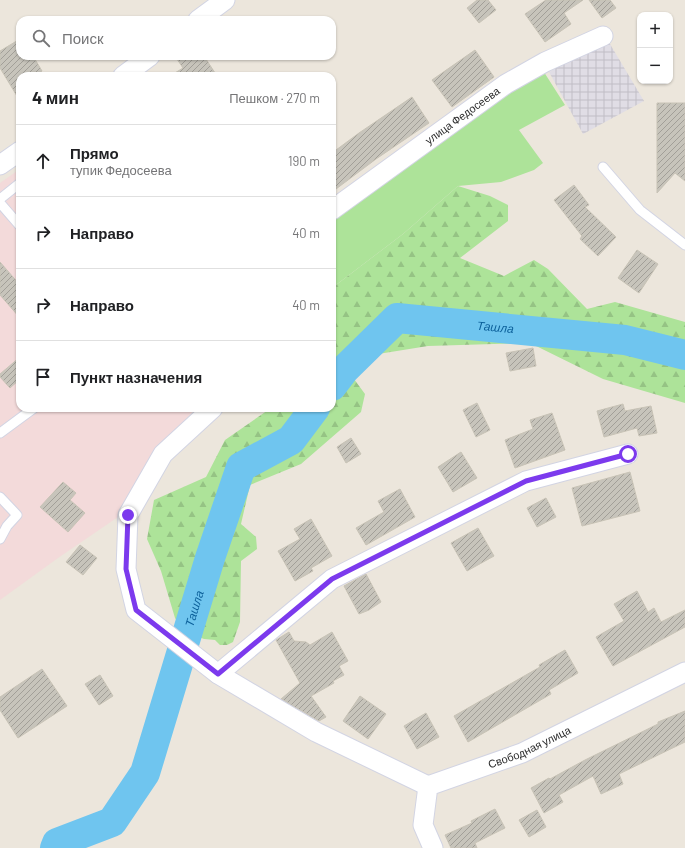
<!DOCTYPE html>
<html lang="ru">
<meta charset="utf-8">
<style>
:root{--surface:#fff;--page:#f2f2f2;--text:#202124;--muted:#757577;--line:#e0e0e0}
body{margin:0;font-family:Barlow,sans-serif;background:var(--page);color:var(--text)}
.controls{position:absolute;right:12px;top:12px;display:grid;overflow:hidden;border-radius:8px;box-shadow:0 1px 3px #0004}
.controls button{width:36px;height:36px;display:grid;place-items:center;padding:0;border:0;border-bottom:1px solid var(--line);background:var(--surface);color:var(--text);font:20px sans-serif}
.stop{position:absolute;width:12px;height:12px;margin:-9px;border:3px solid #7c3aed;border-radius:50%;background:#fff}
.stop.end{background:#7c3aed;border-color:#fff;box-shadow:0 1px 4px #0008}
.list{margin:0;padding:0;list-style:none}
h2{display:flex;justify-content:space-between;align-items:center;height:52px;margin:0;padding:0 16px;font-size:17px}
h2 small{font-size:13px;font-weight:400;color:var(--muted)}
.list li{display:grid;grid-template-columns:26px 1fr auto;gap:12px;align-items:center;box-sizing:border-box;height:72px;padding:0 16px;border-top:1px solid var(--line)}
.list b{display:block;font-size:15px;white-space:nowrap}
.list p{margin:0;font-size:13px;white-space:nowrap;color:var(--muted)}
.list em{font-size:13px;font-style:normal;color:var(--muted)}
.icon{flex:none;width:22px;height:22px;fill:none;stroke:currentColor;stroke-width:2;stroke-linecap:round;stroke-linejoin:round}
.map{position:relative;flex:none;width:685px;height:848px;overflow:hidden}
.search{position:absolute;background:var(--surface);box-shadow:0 1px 3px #0004;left:16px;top:16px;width:320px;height:44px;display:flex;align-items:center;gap:10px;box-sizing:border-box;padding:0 14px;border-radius:12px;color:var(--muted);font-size:15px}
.panel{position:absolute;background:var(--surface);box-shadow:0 1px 3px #0004;left:16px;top:72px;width:320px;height:340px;border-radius:12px}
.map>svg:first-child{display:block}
</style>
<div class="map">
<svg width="685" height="848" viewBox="0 0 685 848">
<defs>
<pattern id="industrial-grid" width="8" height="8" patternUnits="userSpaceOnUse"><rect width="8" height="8" fill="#e0dde5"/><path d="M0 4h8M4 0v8" fill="none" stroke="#c0bec5"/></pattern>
<pattern id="forest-firs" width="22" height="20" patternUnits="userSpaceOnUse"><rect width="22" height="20" fill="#ade399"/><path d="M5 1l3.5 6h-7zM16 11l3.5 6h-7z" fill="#95c384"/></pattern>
<pattern id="building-hatch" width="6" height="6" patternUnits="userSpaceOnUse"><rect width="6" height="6" fill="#c7c4bb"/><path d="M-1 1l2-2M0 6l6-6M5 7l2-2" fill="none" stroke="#a29f98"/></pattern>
</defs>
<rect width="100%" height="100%" fill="#ece6dc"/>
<polygon fill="url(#industrial-grid)" points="607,39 644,101 583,134 549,72"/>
<polygon fill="#f3dada" points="20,169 20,408 197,408 155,449 118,517 58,558 0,600 0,183"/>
<polygon fill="#ade399" points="542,69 565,105 519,130 543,163 534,170 501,182 458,186 403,234 332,288 332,219"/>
<polygon fill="url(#forest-firs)" points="458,186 490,196 508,205 508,221 460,258 504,276 534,260 548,269 587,309 615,302 685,322 685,403 603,379 530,343 428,346 372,355 351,375 365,394 361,412 301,464 250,485 241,524 256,537 257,549 241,561 240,622 233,642 227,645 220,645 215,640 204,639 183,631 175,618 161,571 147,539 154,500 206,477 225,440 271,408 332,408 332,288 403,234"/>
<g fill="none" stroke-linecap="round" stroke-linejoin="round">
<g stroke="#6fc5ef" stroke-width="30">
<path id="s1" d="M332 386 345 369 397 318 625 340 685 355"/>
<path id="s2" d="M55 848 57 843 112 822 145 773 210 558 241 467 291 440 315 408"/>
</g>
</g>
<g fill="url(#building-hatch)" stroke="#c8c3b6">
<polygon points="477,0 488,0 496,10 479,23 467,8"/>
<polygon points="546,0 583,0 564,13 571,24 545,42 525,14"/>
<polygon points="589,0 610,0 616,8 602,18"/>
<polygon points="20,39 20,56 33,56 42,71 33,76 20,76 20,101 0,68 0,51"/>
<polygon points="475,50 494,77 452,107 432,80"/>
<polygon points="175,56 204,56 217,76 170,76 183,68"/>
<polygon points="412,97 429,123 376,159 332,192 332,153 359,133"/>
<polygon points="657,103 685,103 685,181 675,173 657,193"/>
<polygon points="574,185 589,205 585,207 616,237 598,256 580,239 582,236 554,200"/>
<polygon points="637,250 658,264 639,293 618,278"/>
<polygon points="0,262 20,285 20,318 0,295"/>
<polygon points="533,348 536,366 510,371 506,353"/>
<polygon points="20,357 20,379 10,388 0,377 0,374"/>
<polygon points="477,403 490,430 476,437 463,410"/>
<polygon points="623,404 625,411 651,406 657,433 639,436 637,428 604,437 597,411"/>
<polygon points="552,413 565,450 515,468 505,440 533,429 530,420"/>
<polygon points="351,438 361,454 346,463 337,447"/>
<polygon points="461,452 477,478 453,492 438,467"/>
<polygon points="630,472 640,511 582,526 572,488"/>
<polygon points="63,482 76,493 70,500 85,513 68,532 40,507"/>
<polygon points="400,489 415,517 366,545 356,528 384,512 378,501"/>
<polygon points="546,498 556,517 537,527 527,508"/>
<polygon points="311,519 332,556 311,568 313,571 295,581 278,551 300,539 294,529"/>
<polygon points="478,528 494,556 467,571 451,543"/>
<polygon points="80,545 97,558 83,575 66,562"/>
<polygon points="366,574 381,602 369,610 359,614 344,586"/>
<polygon points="637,591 648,612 654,608 661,622 685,610 685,627 613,666 596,637 624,621 614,604"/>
<polygon points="289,632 294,641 306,642 310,645 332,632 348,661 339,666 344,675 333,681 334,683 311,696 326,717 319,721 281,699 300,683 276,640"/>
<polygon points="565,650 578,673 549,690 551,694 468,742 454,716 540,667 539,665"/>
<polygon points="42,669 67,706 18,738 0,710 0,697"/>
<polygon points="100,675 113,696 99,705 85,684"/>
<polygon points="360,696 386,714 368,739 343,721"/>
<polygon points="685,711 685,742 619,774 623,784 601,794 593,776 559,795 563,802 544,813 531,788 549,778 550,779 585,760 658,724 658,722"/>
<polygon points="426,713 439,737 417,749 404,726"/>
<polygon points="495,809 505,828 475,843 477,848 451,848 445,835 472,823 471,821"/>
<polygon points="537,810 546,827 529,837 519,820"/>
</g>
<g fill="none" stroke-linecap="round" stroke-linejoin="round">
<defs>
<g id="lane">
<polyline points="603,167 640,210 685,245"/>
<polyline points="0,199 20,183"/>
<polyline points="0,203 20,226"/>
<polyline points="0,433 34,408"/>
<polyline points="0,497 17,515 7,526 0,539"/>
</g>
<g id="street">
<polyline points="198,20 225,0"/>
<polyline points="123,76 150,56"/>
<polyline points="0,165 20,151"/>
<path id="s3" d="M332 210 506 84 545 62 603 36"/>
<polyline points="213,408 163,454 128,515 126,569 136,610 218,674 316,732 428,786"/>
<polyline points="218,674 332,579 526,481 628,454"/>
<path id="s4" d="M433 848 423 825 428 786 522 753 685 672"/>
</g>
</defs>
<use href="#lane" stroke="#d2d4e3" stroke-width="11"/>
<use href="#street" stroke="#d2d4e3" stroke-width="21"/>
<use href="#lane" stroke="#fff" stroke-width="9"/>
<use href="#street" stroke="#fff" stroke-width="19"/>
</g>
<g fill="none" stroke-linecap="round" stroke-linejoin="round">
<polyline stroke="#7c3aed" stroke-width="5" points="128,515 126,569 136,610 218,674 332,579 526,481 628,454"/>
</g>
<g text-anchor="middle" stroke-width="3" stroke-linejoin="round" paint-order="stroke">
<g font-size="11" fill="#2a2a2a" stroke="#fff">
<text dy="4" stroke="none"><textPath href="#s3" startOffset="161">улица Федосеева</textPath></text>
<text dy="4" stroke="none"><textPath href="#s4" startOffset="173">Свободная улица</textPath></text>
</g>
<g font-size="12" font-style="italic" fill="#0d619b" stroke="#fff">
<text dy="4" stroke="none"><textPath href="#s1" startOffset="193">Ташла</textPath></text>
<text dy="4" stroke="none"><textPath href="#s2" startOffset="295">Ташла</textPath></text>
</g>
</g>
</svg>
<div class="controls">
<button>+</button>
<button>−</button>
</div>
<div class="stop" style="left:628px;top:454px"></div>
<div class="stop end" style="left:128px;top:515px"></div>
<div class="search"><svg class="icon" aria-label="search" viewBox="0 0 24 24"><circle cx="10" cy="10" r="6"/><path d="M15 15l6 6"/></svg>Поиск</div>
<section class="panel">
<h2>4 мин<small>Пешком · 270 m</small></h2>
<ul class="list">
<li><svg class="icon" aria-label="ahead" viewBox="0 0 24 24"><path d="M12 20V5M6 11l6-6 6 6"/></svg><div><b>Прямо</b><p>тупик Федосеева</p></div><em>190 m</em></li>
<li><svg class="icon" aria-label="right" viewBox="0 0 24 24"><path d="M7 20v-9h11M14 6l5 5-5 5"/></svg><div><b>Направо</b></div><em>40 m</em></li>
<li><svg class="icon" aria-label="right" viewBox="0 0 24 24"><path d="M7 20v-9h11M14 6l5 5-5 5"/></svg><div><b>Направо</b></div><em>40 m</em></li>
<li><svg class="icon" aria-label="arrive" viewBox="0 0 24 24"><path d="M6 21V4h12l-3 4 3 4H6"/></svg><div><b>Пункт назначения</b></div></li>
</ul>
</section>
</div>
